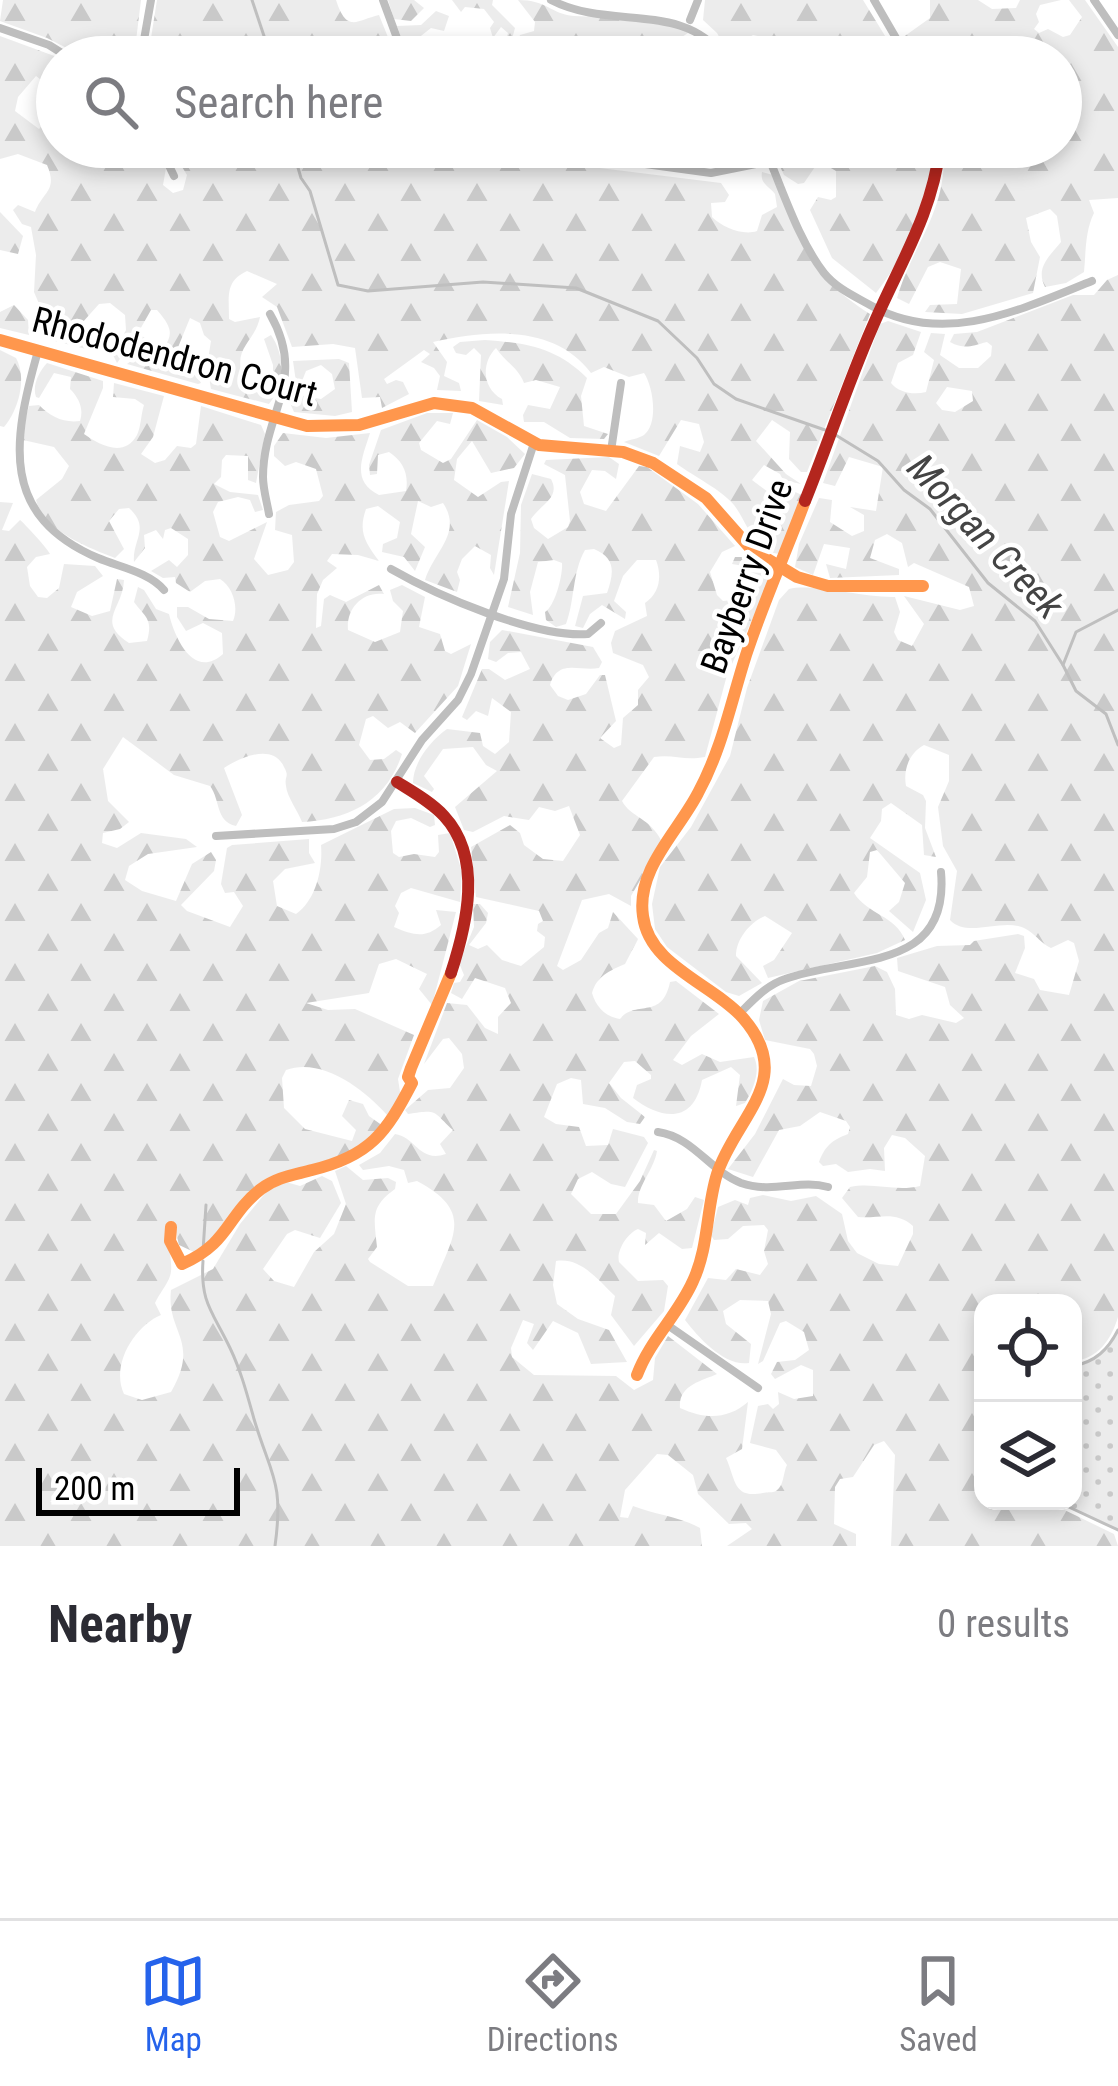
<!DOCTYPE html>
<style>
:root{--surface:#fff;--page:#f7f7f7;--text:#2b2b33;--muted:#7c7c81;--line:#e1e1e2;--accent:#2563eb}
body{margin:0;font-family:"Roboto Condensed",sans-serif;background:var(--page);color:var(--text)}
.controls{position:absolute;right:36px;bottom:36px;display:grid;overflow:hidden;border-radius:24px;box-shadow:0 6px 18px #0003}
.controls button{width:108px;height:108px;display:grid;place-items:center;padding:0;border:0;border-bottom:3px solid var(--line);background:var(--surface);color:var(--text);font:60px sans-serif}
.scale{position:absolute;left:36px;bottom:30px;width:204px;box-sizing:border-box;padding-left:12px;border:6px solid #000;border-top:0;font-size:33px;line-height:42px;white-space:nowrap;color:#000;-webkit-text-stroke:9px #fff;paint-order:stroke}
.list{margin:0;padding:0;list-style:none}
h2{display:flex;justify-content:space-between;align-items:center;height:156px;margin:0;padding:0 48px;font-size:51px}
h2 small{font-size:39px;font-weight:400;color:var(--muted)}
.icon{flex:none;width:66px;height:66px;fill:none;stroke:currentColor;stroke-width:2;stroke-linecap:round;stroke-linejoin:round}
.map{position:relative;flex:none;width:1118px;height:1546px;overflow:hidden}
.search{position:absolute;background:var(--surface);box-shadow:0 6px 18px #0003;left:36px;right:36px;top:36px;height:132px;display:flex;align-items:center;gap:30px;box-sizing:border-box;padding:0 42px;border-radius:66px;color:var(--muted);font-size:45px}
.sheet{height:372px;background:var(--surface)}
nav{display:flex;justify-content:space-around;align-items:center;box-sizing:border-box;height:168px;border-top:3px solid var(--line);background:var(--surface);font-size:33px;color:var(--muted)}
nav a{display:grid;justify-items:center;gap:6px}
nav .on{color:var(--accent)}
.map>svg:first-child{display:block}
</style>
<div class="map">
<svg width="1118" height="1546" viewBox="0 0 1118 1546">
<defs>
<pattern id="forest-firs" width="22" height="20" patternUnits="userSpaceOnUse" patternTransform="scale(3)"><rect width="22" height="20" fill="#ececec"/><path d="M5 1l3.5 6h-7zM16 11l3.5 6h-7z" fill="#c9c9c9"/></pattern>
<pattern id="garden-dots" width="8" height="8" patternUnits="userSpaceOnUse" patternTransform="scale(3)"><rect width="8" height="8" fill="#ececec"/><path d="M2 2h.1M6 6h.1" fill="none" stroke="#c9c9c9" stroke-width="1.8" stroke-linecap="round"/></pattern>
</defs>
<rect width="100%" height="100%" fill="#fff"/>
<g fill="url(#forest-firs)" fill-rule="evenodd">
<polygon points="3,0 141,0 134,57 84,57 47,38 0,21"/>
<path d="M157 0H336C347 34 357 20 379 15L396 57H376L372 45 347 57H148Z"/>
<polygon points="388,0 414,0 424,8 411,21 394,19"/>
<polygon points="452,0 493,0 492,5 515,28 512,39 506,40 508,33 501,27 493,38 490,28 494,22 484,9 465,7 461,12"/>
<path d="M518 0C547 0 551 14 574 16 612 19 658 5 688 33L676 41 664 44 671 57H488L474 50 479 46H497L505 55H512L520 35 534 31 535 22Z"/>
<polygon points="705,0 863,0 898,57 793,57 795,51 782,41 753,35 745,40 744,57 730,57 717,33 703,20"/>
<path d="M930 0H978L992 9 1016 8 1020 0H1061L1040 5 1036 14 1039 22 1034 29 1039 33 1048 29 1063 37 1070 35 1082 17 1069 0H1085L1118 47V198L1089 200 1094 213C1085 231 1086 252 1084 272L1066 283 1045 287C1035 267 1050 256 1061 242L1057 216 1050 209 1026 218 1031 242 1040 257 1033 293 962 314 925 312 930 305 957 304 961 269 940 262 928 267 909 304 897 298C914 241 947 213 944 147H1061V57H913L902 38 930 18Z"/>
<polygon points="436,11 449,16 444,31 431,28 412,43 440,57 408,57 397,26 421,25"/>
<path d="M0 36 57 57V92L36 76 18 97 15 111 39 129 57 109V147H156L166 168 163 185 173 193 183 190 187 175 170 147H492L527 159 721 183 729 195 725 202 711 203 712 217C722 227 743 236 757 231L762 215 777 207 775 194C768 185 760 184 762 172L773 175C804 245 802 270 870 314L807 472H801L789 459 790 432 772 420 756 441 786 474 801 484 783 480 780 474 764 465 752 480 779 500 793 491 802 495 779 554C752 550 748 523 734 505 722 490 693 476 677 464L680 446 700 452 704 442 699 424 681 420 659 456 624 442C631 439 638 439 644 435 659 423 653 386 644 373L629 377 604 367 591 373C554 324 487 330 433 342L447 362 444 376 459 383 461 391 437 390 440 376 434 368 421 362 430 354 424 350 384 379 387 384 396 380 403 382 409 394 382 408 380 397 362 398 355 348 333 344 292 347 277 307 262 297 277 284 247 271C225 281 229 296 229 319L235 322 260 317C254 346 229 346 246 387L273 388V365L264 339 271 335C285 355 285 384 269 404L211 389 207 366 211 341 204 335 200 323 190 318 172 362 198 377 201 383 198 384 127 364 136 357 155 362C169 338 179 335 157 310H151L138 333 154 345 145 350 125 352 117 363 113 355 126 330 125 315 110 303 99 304 82 323 85 332 105 343 102 349 90 350 55 341 34 292 36 255 31 227 22 224 13 210 18 205 35 212C43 191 58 191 47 165L18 154 0 159Z"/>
<polygon points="593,147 703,147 695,165 589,154"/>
<polygon points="731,147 756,147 758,160 708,166 710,154"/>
<path d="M771 147H930C936 195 905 256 876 293L832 258 810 210 818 197 831 200 836 197V171L819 161 804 183 798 184 784 175Z"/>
<polygon points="0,212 23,236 18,254 0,250"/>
<path d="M1118 275V1317C1111 1340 1098 1359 1073 1361V1303H983V1501H1046L1114 1534 1118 1546H891L895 1455 884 1441 874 1445 853 1477 840 1479 835 1487 834 1524 856 1534V1546H727L752 1529 746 1523 729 1524 698 1494 693 1475 668 1455 657 1454 625 1490 620 1517 628 1518 633 1506C653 1514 681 1517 700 1528L702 1546H0V502L13 503 2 530 9 531 20 520C24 523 48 549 50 554L36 557 27 567 30 586 38 597 47 598 59 588 64 564 95 566 103 576 77 592 71 607 92 616 110 611 117 579 124 580C123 609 95 621 129 643L147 641C153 619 146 618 134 602L138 587 144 590 156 609 169 614C175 639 194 680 223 654L222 633 203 623 186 631 177 617V607H188L209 619 233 621C239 607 233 587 220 579L205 581 190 592 176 583 175 577 163 578 151 571 169 560 177 567 188 555V539L171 528 165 530 163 539 156 530 144 535 145 548 134 562C132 540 151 528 129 508L119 509 109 521 124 549 115 558C87 547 44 531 36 500L62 479 69 466 54 447 23 440 21 434 29 406 39 405C51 417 63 423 80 421 84 409 79 398 70 389L71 377 54 373 39 398 36 397C32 385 39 372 47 363L103 381V388L84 434C98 444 124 459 137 435 141 427 141 414 144 405L135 399 113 397 114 383 164 396 153 437 141 454 155 463 165 460 177 446 191 448 196 444 201 406 261 425 265 434 256 483 248 480V456L226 455 222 460 221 477 214 484 230 492 258 495 263 510 255 512 250 500 238 497 218 502 213 512 220 537 229 541 267 522 254 559 268 575 288 570 294 562 292 535 275 530 276 512 289 505 319 501 323 496 316 469 296 462 285 466 274 456V446L283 433 326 438 370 433C363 456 350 481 379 495L406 491C409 474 403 461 389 452L378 455 377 474 370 475 369 465 381 430 427 413H453L450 424 437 421 419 443 421 450 443 463 451 459 477 420 507 437 525 454 514 468 491 473 472 441 457 459 454 480 478 497 501 482 509 481 494 575 490 568 491 555 475 546 462 559 457 572 460 580 457 592 425 580C434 551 463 533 443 503L431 507 418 501 411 534 425 547 415 571 404 557 382 552 383 544 397 538 400 522 378 506 366 509C358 532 365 542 379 561L358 555 332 554 327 561 337 568 323 580 317 594 316 628 321 626 324 599 330 595 346 602 379 585 384 594C362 591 346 609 348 630L375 642 400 632 403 611 393 601 390 590 402 585 425 597 419 627 440 634 445 651 451 654 471 644 458 686 415 733 400 722 388 728 373 716 366 719 359 745 370 760 384 759 396 750 402 754C387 801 348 820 302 822 298 811 287 797 286 786 284 775 290 778 284 767 273 742 239 758 224 768L242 815 236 826C215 821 221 801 210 786L174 775 123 737 103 769 108 801 129 822 120 829 103 833 102 843 117 848 141 833 186 839 197 847 148 854 129 866 125 880 142 891 176 901 192 864 211 852 216 860 214 871 181 905 187 911 230 927 243 906 234 892 225 893 221 884 227 848 232 845 309 839V853L315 863 285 869 273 881 277 906 296 914C316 900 323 869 321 845L394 809 415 808 434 815 435 825 430 827 411 818 396 821 391 831 393 853 399 857 414 854 435 857 439 852 438 835 450 833 462 872 460 902 411 888 401 893 395 906 399 913 394 927C413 935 425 939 441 925L436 910 456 912 432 1005 419 989 427 974 396 959 379 964 369 993 306 1003 328 1010 355 1009 414 1035 398 1079 401 1098 387 1115C364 1089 322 1057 286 1070L282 1078 284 1108 305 1129 352 1141 356 1130 342 1116 349 1100 363 1104 369 1116 383 1126 362 1150 267 1178 248 1194 218 1239 194 1252 179 1245 174 1224 166 1226C167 1239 174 1266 170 1276 167 1285 159 1294 155 1303L161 1315C136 1325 110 1364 124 1394L142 1400 171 1392C201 1340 166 1333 171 1290L213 1269 240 1224 267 1191 286 1182 300 1186 322 1176 332 1181 341 1203 320 1238 295 1230 287 1234 263 1269 274 1281 294 1287 314 1252 334 1234 346 1204 335 1171 346 1166 363 1180 388 1178 396 1182 395 1189C370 1207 374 1218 377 1247L368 1259 370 1262 408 1286H433C453 1236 475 1212 417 1181L408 1183 404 1170 389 1166 363 1170 359 1165 380 1153 395 1134C416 1137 419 1163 446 1154L440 1144 453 1130C432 1111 439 1109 408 1114L405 1110 428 1090 450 1088 464 1068 462 1054 449 1038 443 1039 424 1064 447 1003 467 1005 485 1028 498 1034V1017L511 1003 505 988 475 978 462 999 451 993 454 983 460 982 464 975 459 963 474 927 473 904H480L488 913 486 923 469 945 478 949 487 945 502 960 521 966 544 947 545 937 537 931 538 924 543 921 539 911 476 897 471 847 510 825 520 833 524 845 543 859 563 861 580 835 569 806 555 811 539 807 529 820 504 816 473 832 464 830 455 807 497 771 486 765 473 747 443 749 424 776 434 789 432 792 413 783C413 763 430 741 447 729L480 733 483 746 495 754 509 742 511 712 492 698 488 716 476 711 467 720 462 717 482 669H489L505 680 530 669 521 652 508 653 496 662 488 659 490 642 502 630 593 647 602 662 599 668C580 672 558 658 550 685L558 696 568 700 586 694 600 675H605L616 721 600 738 614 748 621 745 623 718 638 705V690L649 677 643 665 613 653 611 643 615 631 647 616 645 603C660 593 662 576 656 560H637L623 576 614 601 626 612 625 619 602 605 590 614 583 628 575 626 583 596 607 593C614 573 616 558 594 549L585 550C572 573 575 600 566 624L556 627 546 620 545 612C555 606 563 575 562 563L554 560 538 562 530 592 533 615 508 607 520 553 521 505 532 474 551 479C561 498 541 504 531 519L534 528 548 539 568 527 570 521 565 475 544 464 546 460 609 457 619 464 616 479 605 471 592 470 580 492 584 504 606 511 639 466 647 467 698 504 735 546 722 552 710 572 717 595 723 601 740 599 748 575 744 566 732 564 735 557H751L768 574 766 589 727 675 705 757C683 761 674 754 654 757L622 801C631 818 650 817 662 842L631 896V906L609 894 582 900 557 966 563 970 581 960 599 933 608 928 613 912 638 939 625 964C609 971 597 976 592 993 596 1007 606 1017 620 1019 636 999 662 1021 670 982L676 981 719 1014 691 1036 673 1060 682 1065 702 1054 720 1062 754 1057C761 1071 753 1090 745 1103L736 1106 740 1075 731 1067 702 1080C694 1124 662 1120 633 1098L637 1085 651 1079V1075L635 1061 624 1062 609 1083 621 1098 645 1117 640 1124 627 1122 605 1108 583 1104 581 1080 571 1078 557 1084 544 1117 556 1124 579 1127 586 1146 608 1145 613 1129 644 1137 648 1143 625 1187 611 1184 592 1172 578 1179 571 1194 591 1214H616L640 1181 654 1150 657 1151C654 1170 637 1186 638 1203L654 1205 666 1221 687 1209 695 1197 704 1200 692 1248 682 1249 659 1233 645 1245 646 1233 638 1229C628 1233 616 1250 619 1262L638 1281 663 1280 668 1286 664 1311 634 1346 611 1315 615 1296C598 1280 581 1257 556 1261L553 1285 557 1304 578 1319 609 1330 627 1362 591 1364 578 1333 553 1321 533 1350 527 1343 534 1324 523 1320 511 1348 512 1357 534 1375 616 1376 634 1390 653 1380 655 1358 668 1336 717 1374C702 1381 678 1385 680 1408 706 1420 728 1419 748 1402L742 1449 726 1458C736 1480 733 1499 763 1493 772 1491 775 1495 781 1485 784 1479 784 1471 787 1465L776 1450 750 1443 758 1406 768 1404 773 1409 779 1404 778 1392 794 1399 813 1396V1370L801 1365 775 1379 771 1374 777 1362 795 1360 809 1350 804 1332 786 1321 780 1323 763 1361 758 1364 771 1314 768 1301 740 1300 723 1311 726 1324 751 1344 749 1363C725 1367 699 1338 685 1320L708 1278 726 1280 736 1269 760 1275 768 1264 764 1251 768 1230 764 1225 743 1226 728 1239 714 1240 711 1235 718 1207 735 1200 748 1205 750 1198 763 1195 791 1201 816 1196 842 1214 848 1241 857 1253 879 1264 898 1266 913 1234V1226C895 1210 879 1219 858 1217L842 1198 850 1187C874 1182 895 1192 920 1186L925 1156 905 1138 892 1135 884 1148 885 1171 870 1169 848 1172 836 1164 823 1166 819 1162C825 1146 832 1140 848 1134L850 1127 846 1121 820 1112 800 1126 779 1130 753 1177 728 1169 755 1134 783 1079 794 1085 811 1086 817 1066 814 1054 810 1049 765 1040 759 1020 763 1001 799 981 875 966 887 972 895 989 896 1015 909 1019 922 1015 956 1023 964 1018 950 1005 945 987 898 971 897 958 937 946 970 945 974 941 1018 934 1024 936 1025 948 1015 973 1034 979 1040 990 1069 995 1079 961 1074 943 1068 940 1051 948C1038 942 1034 930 1018 926 996 921 966 937 950 920L957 871 943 846 938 807 949 781V755L924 745C909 753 903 770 906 786L923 795 926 801 925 828 936 857 924 855 922 825 891 803 882 809 881 821 870 838 920 873 926 900 913 932 889 911 899 902 905 883 877 850 870 852 867 877 854 893C868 915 895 915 905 940L877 953 768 978 763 966 774 960 792 933 765 916C750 922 736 939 736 956L762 983 739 996 726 992 667 947 655 929 652 904 660 867 691 827 730 756 747 688 779 600 789 589C814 583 863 598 895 597L900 612 894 632 898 640 912 646 924 624 904 596 960 610 974 606 969 587 914 563 908 567 902 543 887 534 875 540 870 558 899 569V575L830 578 826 564 846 569 850 548 824 544 813 575 795 567 799 544 819 498 832 500 830 522 852 536 864 531V515L850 507 876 511 883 467 849 457 835 486 823 483 880 324 888 321 921 332 913 355 898 363 891 383C899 393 914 395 926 392L934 360 924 352 931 333 945 334 940 355 959 368H978L991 356 992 346 987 342C971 346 965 350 950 342L954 334 977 332 1073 295H1094L1107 280ZM947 387 972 391 973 401 955 412 942 410 936 403Z"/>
<polygon points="14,305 28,320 29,335 0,328 0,312"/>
<path d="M485 340C527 343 557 348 587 378L581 396 584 426 608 434 604 439 570 438 544 422H524L523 415 528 405 550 409 560 387 536 380 524 383C518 367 505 362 496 348 481 363 482 388 502 399L503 405 479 401 481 355 474 348 466 355 456 353 453 347 460 342Z"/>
<path d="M0 350 16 358C27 378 19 409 4 427L0 426Z"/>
<polygon points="339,359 349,363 352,412 335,416 294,412 290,403 293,394 321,399 335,389 332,374 321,365 306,371 302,381 296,382 293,361"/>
</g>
<path fill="url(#garden-dots)" d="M1118 1330V1530L1056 1501H1073V1366C1095 1362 1108 1350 1118 1330Z"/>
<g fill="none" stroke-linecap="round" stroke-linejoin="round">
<g stroke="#bfbfbf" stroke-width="3">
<polyline points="252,0 271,57"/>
<polyline points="292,147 301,178 310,191 338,285 368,291 483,282 576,288 658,321 697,358 714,384 736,399 825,430"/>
<polyline points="834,434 878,461 904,490 930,509 988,583 1035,621 1063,665"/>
<polyline points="1118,610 1076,632 1063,665 1076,691 1106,714 1118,745"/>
<polyline points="203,1251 206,1205"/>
<path d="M203 1261C200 1303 213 1312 230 1348 241 1371 247 1394 254 1419 271 1476 284 1481 275 1546"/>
<path d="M1073 1366C1095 1362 1108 1350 1118 1330"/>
<polyline points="1056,1501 1118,1530"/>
</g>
<g stroke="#bebebe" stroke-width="8">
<polyline points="383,0 404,57"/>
<path d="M551 0C611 31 682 0 724 57"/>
<polyline points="874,0 907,57"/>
<polyline points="1094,0 1118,35"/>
<polyline points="690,20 698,0"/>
<polyline points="0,28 49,45 68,57"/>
<polyline points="141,57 151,0"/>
<polyline points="160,147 174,176"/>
<polyline points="521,147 711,173 771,161"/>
<path d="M764 147C782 187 797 238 824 273 836 288 854 296 870 305 943 347 1020 310 1092 281"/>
<path d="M38 351C12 442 0 516 98 558 119 567 149 572 164 590"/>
<polyline points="611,451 621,383"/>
<path d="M269 514C267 502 263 489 263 477 263 413 308 380 270 314"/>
<path d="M391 569C438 596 535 638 588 634L601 623"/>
<polyline points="216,836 334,829 356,822 382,802 422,740 458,700 471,674 504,579 511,514 534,443"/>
<path d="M741 1012C754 999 767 985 785 979 851 955 950 973 941 872"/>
<path d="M658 1132C693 1137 710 1171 741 1183 773 1194 800 1179 828 1187"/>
<polyline points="666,1324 758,1388"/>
</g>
<g stroke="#ff974d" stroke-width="12">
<polyline points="0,340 307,426 359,425 434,403 472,408 539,445 623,452 653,463 706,498 751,549 797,577 828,586 923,586"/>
<path d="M171 1227 170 1241 182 1264C230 1243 226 1216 261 1189 277 1177 294 1175 312 1170 370 1156 386 1133 412 1083L408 1077 411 1068 451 973"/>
<path d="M637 1375C650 1340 678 1315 693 1281 709 1247 706 1209 717 1174 736 1116 797 1080 743 1018 713 984 649 966 643 916 636 869 678 832 698 793 722 749 731 702 746 655 763 603 786 552 805 501"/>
</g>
<g stroke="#b3261e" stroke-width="12">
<path d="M805 501C828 444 847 385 872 328 898 266 932 216 940 147"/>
<path d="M397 782C413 792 431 802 444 816 483 858 467 924 451 973"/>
</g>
</g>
<g text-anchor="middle" stroke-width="9" stroke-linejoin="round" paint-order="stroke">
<g font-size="36" fill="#000" stroke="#fff">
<text transform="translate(175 356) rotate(15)" y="13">Rhododendron Court</text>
<text transform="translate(746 576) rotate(-70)" y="13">Bayberry Drive</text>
</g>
<g font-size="39" font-style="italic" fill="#444" stroke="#fff">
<text transform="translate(986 536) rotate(47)" y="14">Morgan Creek</text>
</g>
</g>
</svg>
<div class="controls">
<button><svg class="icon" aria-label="locate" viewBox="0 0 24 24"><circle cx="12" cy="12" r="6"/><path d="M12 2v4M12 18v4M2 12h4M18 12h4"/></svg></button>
<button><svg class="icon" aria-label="layers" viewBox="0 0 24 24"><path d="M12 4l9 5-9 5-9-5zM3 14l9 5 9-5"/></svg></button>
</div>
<div class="scale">200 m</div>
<div class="search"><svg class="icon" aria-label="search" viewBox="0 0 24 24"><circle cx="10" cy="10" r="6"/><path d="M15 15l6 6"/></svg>Search here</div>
</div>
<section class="sheet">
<h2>Nearby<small>0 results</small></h2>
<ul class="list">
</ul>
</section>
<nav>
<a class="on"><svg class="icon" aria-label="map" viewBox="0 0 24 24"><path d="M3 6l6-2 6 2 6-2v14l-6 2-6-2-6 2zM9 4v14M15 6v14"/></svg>Map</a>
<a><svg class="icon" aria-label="directions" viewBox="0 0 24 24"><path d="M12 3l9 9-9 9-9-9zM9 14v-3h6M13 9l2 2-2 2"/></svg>Directions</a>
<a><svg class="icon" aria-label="saved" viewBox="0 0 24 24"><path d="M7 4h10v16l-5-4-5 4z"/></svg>Saved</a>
</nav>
